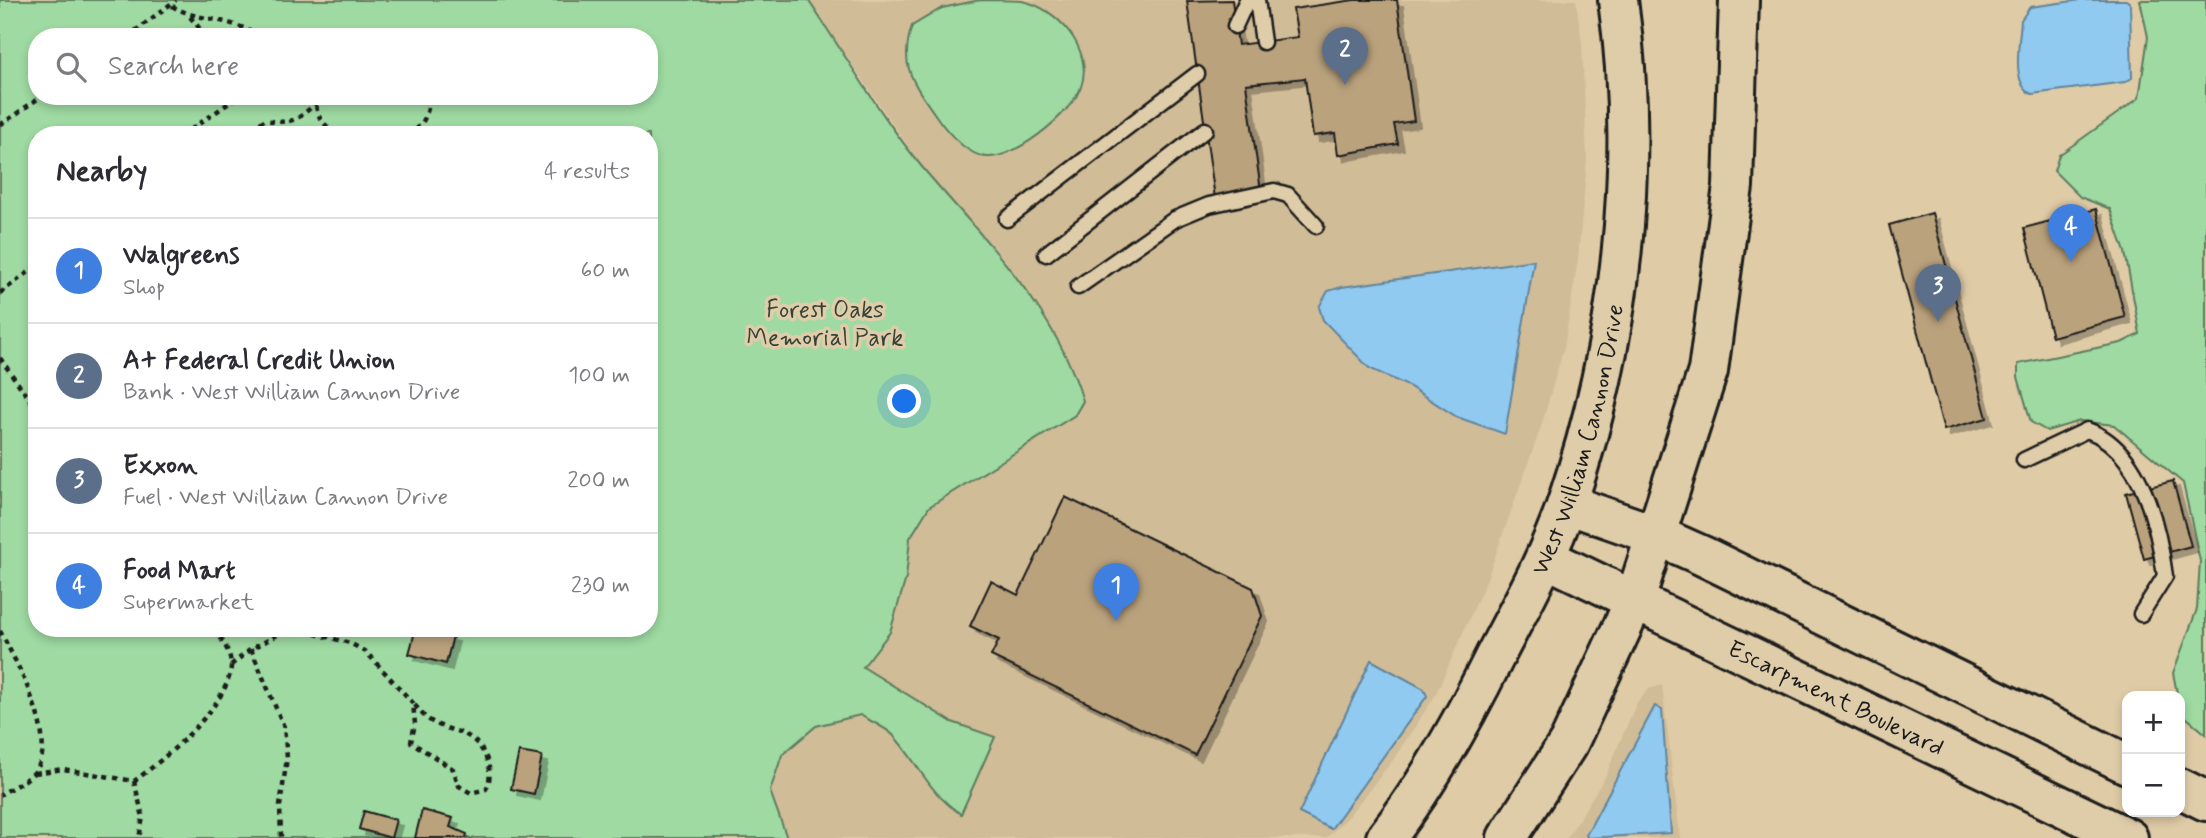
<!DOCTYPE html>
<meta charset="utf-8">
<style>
:root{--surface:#fff;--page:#f2f2f3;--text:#2b2b33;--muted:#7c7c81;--line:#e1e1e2;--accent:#d93025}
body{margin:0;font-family:Mynerve,sans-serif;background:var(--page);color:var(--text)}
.controls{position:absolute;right:21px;bottom:21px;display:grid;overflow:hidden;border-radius:14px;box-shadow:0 4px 10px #0003}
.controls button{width:63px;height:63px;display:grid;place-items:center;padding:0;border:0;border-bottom:2px solid var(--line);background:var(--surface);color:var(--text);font:35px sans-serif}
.you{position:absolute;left:905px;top:402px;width:24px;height:24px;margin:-18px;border:5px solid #fff;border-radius:50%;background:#1a73e8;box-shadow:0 0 0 10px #1a73e833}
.badge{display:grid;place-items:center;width:46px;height:46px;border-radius:50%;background:var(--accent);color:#fff;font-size:23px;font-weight:700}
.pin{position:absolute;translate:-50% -58px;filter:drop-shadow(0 2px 4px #0008)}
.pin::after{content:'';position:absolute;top:37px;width:24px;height:21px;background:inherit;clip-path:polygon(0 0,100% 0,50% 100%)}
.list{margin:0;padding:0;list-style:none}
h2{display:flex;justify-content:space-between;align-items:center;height:91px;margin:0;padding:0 28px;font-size:30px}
h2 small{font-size:23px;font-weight:400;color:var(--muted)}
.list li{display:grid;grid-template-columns:46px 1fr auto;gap:21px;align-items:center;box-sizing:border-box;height:105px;padding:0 28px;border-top:2px solid var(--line)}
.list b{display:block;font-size:26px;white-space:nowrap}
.list p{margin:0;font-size:23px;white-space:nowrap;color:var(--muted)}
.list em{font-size:23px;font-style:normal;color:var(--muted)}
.icon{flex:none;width:38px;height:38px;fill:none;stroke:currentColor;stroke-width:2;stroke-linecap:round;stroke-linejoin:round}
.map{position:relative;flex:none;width:2206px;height:838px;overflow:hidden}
.search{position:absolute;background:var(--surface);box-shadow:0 4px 10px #0003;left:28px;top:28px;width:630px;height:77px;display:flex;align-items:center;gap:18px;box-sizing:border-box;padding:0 24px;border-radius:28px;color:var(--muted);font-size:26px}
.panel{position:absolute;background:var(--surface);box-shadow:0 4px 10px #0003;left:28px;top:126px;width:630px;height:511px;border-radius:28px}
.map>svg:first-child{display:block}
</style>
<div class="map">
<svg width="2206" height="838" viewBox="0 0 2206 838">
<defs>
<filter id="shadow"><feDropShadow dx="6" dy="6" stdDeviation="0" flood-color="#0004"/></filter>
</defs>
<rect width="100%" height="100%" fill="#dfcba6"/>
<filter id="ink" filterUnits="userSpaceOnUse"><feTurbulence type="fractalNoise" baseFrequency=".0143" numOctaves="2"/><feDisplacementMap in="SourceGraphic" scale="14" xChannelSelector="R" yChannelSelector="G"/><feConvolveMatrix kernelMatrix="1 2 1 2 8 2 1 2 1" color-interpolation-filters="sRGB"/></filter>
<g filter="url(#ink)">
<g fill="#d0bc97">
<polygon points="808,0 1576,0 1582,44 1587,159 1578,259 1564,347 1541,427 1488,576 1435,696 1393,760 1346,819 1326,838 722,838 689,634 1006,261 921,165"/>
<polygon points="1662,685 1680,838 1567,838 1605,777 1637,702 1649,689"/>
</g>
<g fill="#9edaa2" stroke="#5d7b5f" stroke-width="2" fill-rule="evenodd">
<path d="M0 0H808C844 53 882 118 922 167 983 239 1056 308 1083 401L1075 415 929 507 910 538 906 578 890 632 863 667 952 722 995 737 961 814C929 794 918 762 893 735 885 727 870 721 860 715L816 726 782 755 770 791 787 838H0ZM37 37H649V96H37ZM37 135H649V628H37Z"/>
<path d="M980 0C993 0 1009 0 1022 1 1058 8 1094 50 1081 87 1072 113 1010 165 981 156 962 150 944 128 934 113 912 81 899 65 912 26L942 8Z"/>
<polygon points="2140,0 2206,0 2206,734 2181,713 2173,673 2197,609 2200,561 2183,483 2114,425 2080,421 2047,431 2031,422 2018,377 2018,364 2121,343 2140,334 2125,252 2110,209 2080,197 2054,171 2059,155 2139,98 2148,37"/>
</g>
<g fill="#90caf0" stroke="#62849b" stroke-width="2">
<path d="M2081 0H2126L2130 3 2132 78 2125 82 2032 94C2010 85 2020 40 2021 20L2030 7Z"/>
<polygon points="1534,260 1505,434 1457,417 1410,387 1369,368 1323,320 1319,307 1328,291 1342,287"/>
<polygon points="1371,660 1424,689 1427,696 1331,829 1299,813"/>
<polygon points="1655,706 1662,710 1671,833 1588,838 1586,835"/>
</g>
<g fill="#baa27d" stroke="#1c1c1c" stroke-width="2" filter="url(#shadow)">
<polygon points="1232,0 1238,45 1298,37 1293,9 1354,0 1397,0 1414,121 1394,124 1398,144 1338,155 1335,133 1313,136 1305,78 1246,84 1261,191 1215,198 1187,1"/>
<polygon points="2096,209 2125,317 2052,337 2024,228"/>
<polygon points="1932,213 1987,418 1944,430 1889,225"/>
<polygon points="2173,481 2191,546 2144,559 2126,493"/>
<polygon points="1065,497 1253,588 1262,616 1195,755 991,656 999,640 970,626 991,581 1018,595"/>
<polygon points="416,628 453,636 446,664 409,654"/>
<polygon points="519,752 542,756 534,794 511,789"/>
<polygon points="422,810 453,818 450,827 467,834 466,838 415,838"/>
<polygon points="364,811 396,820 391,838 359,829"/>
</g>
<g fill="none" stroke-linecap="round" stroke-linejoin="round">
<defs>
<g id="service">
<polyline points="1257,0 1263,42"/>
<polyline points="1235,26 1247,0"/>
<polyline points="1007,219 1197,74"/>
<polyline points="1046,254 1205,130"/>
<polyline points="1078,287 1175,219 1209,205 1274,191 1288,195 1316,226"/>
<path d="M2024 460 2087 430C2141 449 2158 524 2165 576L2141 614"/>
</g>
<g id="secondary">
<polyline points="1567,504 1656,535 1703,556 2127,764"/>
<path id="s1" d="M1546 558 2128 838"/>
<polyline points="2180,788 2206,801"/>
<path id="s2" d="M1386 838C1429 783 1464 719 1495 656 1521 606 1549 556 1567 503 1621 344 1641 166 1618 0"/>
<polyline points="1507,838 1569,742 1635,600 1708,371 1733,186 1739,0"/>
</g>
</defs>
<use href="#service" stroke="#1c1c1c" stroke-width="19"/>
<use href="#secondary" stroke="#1c1c1c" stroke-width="44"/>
<g stroke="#1c1c1c" stroke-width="4.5" stroke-dasharray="5 5" stroke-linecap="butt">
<path d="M172 6C201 23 230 16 260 37"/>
<polyline points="190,17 207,37"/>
<polyline points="127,37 176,0"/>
<path d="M316 96C315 117 322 124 339 135"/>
<polyline points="0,125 42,96"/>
<polyline points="183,135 239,96"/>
<path d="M244 135 264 120C298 126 300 116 324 96"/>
<path d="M408 135C424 126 428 114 430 96"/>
<polyline points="0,293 37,266"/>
<polyline points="0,358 37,410"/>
<path d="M0 631C16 662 59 738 36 770 29 780 10 788 0 795"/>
<path d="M285 631H304L350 643 366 652 413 703 415 724 411 742 453 769 459 786 471 793 486 789C496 771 484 743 464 734 452 729 438 727 428 719 422 715 418 708 413 703"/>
<polyline points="251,649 284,727 287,758 280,806 281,838"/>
<polyline points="231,665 251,649 285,631"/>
<path d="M35 773 63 769 134 781C165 759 228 706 231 667 232 654 221 637 213 628"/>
<polyline points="134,781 143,817 139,838"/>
</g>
<use href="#service" stroke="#dfcdaa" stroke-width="14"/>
<use href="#secondary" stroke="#dfcdaa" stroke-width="38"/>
</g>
</g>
<g text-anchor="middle" stroke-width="7" stroke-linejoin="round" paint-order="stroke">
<g font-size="24" fill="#364237" stroke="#dfcdaa">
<text x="825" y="317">Forest Oaks<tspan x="825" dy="28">Memorial Park</tspan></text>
</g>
<g font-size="24" fill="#1c1c1c" stroke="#dfcdaa">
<text dy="8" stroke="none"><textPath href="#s2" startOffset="446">West William Cannon Drive</textPath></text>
<text dy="8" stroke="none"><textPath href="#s1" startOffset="322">Escarpment Boulevard</textPath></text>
</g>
</g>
</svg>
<div class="controls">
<button>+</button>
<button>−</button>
</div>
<div class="you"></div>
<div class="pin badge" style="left:1116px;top:621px;background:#3f7fe0">1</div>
<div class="pin badge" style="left:1345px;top:85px;background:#5c6f8a">2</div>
<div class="pin badge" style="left:1938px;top:322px;background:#5c6f8a">3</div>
<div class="pin badge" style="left:2071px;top:262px;background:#3f7fe0">4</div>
<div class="search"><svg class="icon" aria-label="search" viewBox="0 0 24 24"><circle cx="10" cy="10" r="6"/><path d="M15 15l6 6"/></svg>Search here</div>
<section class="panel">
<h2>Nearby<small>4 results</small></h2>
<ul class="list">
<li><span class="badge" style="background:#3f7fe0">1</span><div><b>Walgreens</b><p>Shop</p></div><em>60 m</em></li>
<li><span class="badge" style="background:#5c6f8a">2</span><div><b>A+ Federal Credit Union</b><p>Bank · West William Cannon Drive</p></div><em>100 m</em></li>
<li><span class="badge" style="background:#5c6f8a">3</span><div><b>Exxon</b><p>Fuel · West William Cannon Drive</p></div><em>200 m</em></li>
<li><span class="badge" style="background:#3f7fe0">4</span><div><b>Food Mart</b><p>Supermarket</p></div><em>230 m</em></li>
</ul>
</section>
</div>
